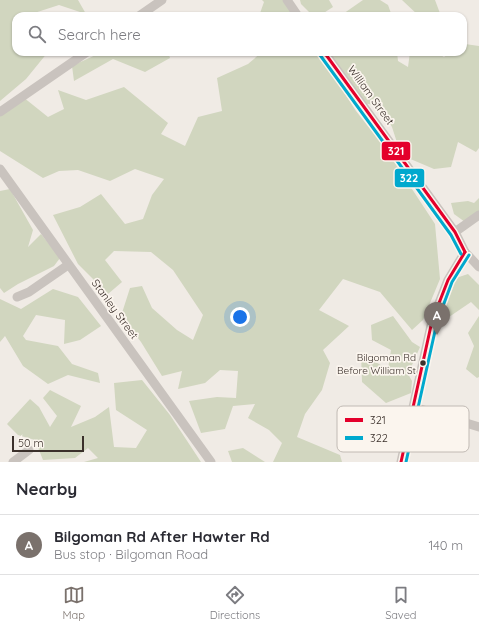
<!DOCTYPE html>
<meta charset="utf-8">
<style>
:root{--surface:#fff;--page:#f7f7f7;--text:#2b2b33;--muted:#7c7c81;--line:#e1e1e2;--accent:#7a716c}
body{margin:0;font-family:Quicksand,sans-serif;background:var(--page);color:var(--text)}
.scale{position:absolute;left:12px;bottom:10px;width:72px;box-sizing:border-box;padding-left:4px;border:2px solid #3b302b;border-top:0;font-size:11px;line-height:14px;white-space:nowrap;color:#3b302b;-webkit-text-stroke:3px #fbf5ee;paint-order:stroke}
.you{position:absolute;left:240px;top:317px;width:14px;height:14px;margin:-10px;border:3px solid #fff;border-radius:50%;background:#1a73e8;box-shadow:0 0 0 6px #1a73e833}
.badge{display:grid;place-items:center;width:26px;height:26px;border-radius:50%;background:var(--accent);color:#fff;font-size:13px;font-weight:700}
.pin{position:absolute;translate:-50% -33px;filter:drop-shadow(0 1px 2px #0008)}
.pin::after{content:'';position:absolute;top:21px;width:14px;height:12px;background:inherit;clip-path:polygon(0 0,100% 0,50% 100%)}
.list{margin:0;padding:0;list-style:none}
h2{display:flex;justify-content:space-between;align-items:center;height:52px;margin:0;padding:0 16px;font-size:17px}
h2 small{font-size:13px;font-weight:400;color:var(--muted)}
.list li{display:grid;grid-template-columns:26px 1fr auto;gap:12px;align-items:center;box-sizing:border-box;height:60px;padding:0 16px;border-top:1px solid var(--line)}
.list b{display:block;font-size:15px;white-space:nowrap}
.list p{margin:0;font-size:13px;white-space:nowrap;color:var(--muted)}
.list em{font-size:13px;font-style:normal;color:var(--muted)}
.icon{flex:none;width:22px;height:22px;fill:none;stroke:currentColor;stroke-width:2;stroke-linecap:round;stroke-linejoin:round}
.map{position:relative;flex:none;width:479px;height:462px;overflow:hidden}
.search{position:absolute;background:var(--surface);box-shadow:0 1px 3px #0004;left:12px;right:12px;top:12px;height:44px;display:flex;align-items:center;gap:10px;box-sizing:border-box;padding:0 14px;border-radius:12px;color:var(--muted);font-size:15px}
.sheet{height:112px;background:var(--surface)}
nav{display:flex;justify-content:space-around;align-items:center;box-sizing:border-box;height:56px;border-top:1px solid var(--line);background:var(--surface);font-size:11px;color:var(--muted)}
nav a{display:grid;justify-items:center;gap:2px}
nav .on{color:var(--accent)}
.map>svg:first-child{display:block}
</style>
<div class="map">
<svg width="479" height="462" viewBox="0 0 479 462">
<rect width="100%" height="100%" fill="#f0ebe5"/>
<g fill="#d1d6bf">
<polygon points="0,0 78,0 86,14 59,5 25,16 16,16 16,52 48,52 26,79 0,101"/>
<polygon points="262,0 283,0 295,16 259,16 264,2"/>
<polygon points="300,0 329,0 333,7 319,16 313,16 301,4"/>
<polygon points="363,0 380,0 388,5 392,16 340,16"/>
<polygon points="402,0 435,0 441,16 419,16"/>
<polygon points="465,44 479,46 479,148 476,152 458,142 451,167 434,169 401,155 392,127 379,106 363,103 329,52 397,52 398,61 408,67 410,52 435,52 444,57 452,52 463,52 463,45"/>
<polygon points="102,52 168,52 170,58 145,72 113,59 74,81 72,66"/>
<polygon points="262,52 318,52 356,111 385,148 435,224 440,279 423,320 412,330 380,292 343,279 319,310 349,326 323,350 330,363 322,390 305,414 297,437 340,455 342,462 273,462 282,443 269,430 248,418 255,404 233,406 225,429 201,433 189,401 217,397 236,398 238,371 220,370 205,383 178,389 182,371 162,376 141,342 121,316 130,288 142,286 152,308 177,330 193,340 203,315 173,270 151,252 114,251 105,260 122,282 108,294 78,264 53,215 80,207 101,194 125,224 143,219 152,195 164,179 135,169 110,181 78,170 59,171 43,178 0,151 0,112 23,97 48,117 64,109 58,90 86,100 124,87 168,123 161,134 185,146 198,117 222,111 217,78 248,64"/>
<polygon points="10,189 33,230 28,247 41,234 60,258 54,266 18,284 4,293 0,288 0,191"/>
<polygon points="479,198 479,218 465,222 454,214 451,203 468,201 474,203"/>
<polygon points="468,274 479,285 479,310 471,302 449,317 438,306 453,279"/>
<polygon points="53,289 78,297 101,326 80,340 64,344 65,320 36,315 23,336 26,340 58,346 72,364 98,373 100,383 68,375 48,384 23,366 5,336 0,342 0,299 21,309"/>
<polygon points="393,316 412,342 420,347 408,374 412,381 411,393 386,403 362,382 361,354 388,369 391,350 372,340 371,325"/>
<polygon points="479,316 479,377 477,378 466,369 474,346 468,333"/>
<polygon points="142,380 170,415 201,462 84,462 98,458 88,448 75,458 43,460 35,440 18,435 7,424 30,399 39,407 50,427 57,416 43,398 50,390 81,406 71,427 95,417 109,407 114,447 136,448 147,430 116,410 114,383"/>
<polygon points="243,448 265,462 232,462 228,451"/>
</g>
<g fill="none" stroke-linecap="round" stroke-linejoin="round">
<g stroke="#c9c3be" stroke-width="9">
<polyline points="287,0 298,16"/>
<polyline points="139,16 162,0"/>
<polyline points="324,52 455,232 465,252 479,267"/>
<polyline points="0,112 87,52"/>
<polyline points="0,169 211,462"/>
<polyline points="455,232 479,215"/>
<polyline points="17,297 29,292 68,265"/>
<polyline points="414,407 479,427"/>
<polyline points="13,462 29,450"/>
<polyline points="401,462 432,321 448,280 465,252"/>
</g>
<defs>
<g id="bus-1">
<polyline points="324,52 455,232 465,252"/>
<polyline points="401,462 432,321 448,280 465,252"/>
</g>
<g id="bus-2">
<polyline points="320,55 451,235 461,254"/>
<polyline points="406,462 437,322 452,282 469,255"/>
</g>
</defs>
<use href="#bus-1" stroke="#fbf5ee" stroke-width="6"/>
<use href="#bus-2" stroke="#fbf5ee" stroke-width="6"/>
<use href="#bus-1" stroke="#e4002b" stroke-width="3"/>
<use href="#bus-2" stroke="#00a9ce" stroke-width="3"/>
</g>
<circle fill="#3b302b" stroke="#fbf5ee" stroke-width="1.5" cx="423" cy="363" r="3.5"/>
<g text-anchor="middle" stroke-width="3.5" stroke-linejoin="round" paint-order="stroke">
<g font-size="10" fill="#3b302b" stroke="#fbf5ee" text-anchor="end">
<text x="416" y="361">Bilgoman Rd<tspan x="416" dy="13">Before William St</tspan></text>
</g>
<g font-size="11" fill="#3b302b" stroke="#fbf5ee">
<text transform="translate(371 95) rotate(54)" y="4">William Street</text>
<text transform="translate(115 309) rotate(54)" y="4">Stanley Street</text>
</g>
</g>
<rect x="337" y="406" width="132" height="46" rx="6" fill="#fbf5ee" stroke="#c1bab4" stroke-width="1"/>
<rect x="345" y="418" width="18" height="4" fill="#e4002b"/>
<rect x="345" y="436" width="18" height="4" fill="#00a9ce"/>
<g font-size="11" fill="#3b302b">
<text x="370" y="424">321</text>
<text x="370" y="442">322</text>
</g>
<g stroke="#fbf5ee" stroke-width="1.5">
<rect x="381" y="141" width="30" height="20" rx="4" fill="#e4002b"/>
<rect x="394" y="168" width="31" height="20" rx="4" fill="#00a9ce"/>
</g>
<g font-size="11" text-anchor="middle" font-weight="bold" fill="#fff">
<text x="396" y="155">321</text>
<text x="409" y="182">322</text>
</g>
</svg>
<div class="scale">50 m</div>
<div class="you"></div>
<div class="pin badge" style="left:437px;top:335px">A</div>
<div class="search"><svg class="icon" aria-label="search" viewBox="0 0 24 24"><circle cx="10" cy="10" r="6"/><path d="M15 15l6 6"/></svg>Search here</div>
</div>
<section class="sheet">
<h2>Nearby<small></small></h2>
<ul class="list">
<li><span class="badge">A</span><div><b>Bilgoman Rd After Hawter Rd</b><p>Bus stop · Bilgoman Road</p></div><em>140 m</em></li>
</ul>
</section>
<nav>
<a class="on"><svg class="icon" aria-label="map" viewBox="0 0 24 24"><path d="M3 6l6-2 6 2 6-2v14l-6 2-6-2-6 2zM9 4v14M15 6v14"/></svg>Map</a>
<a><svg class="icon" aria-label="directions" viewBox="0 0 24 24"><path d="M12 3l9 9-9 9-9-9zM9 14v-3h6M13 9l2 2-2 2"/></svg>Directions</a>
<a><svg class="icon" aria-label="saved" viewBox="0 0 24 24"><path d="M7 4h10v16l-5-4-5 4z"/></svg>Saved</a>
</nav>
